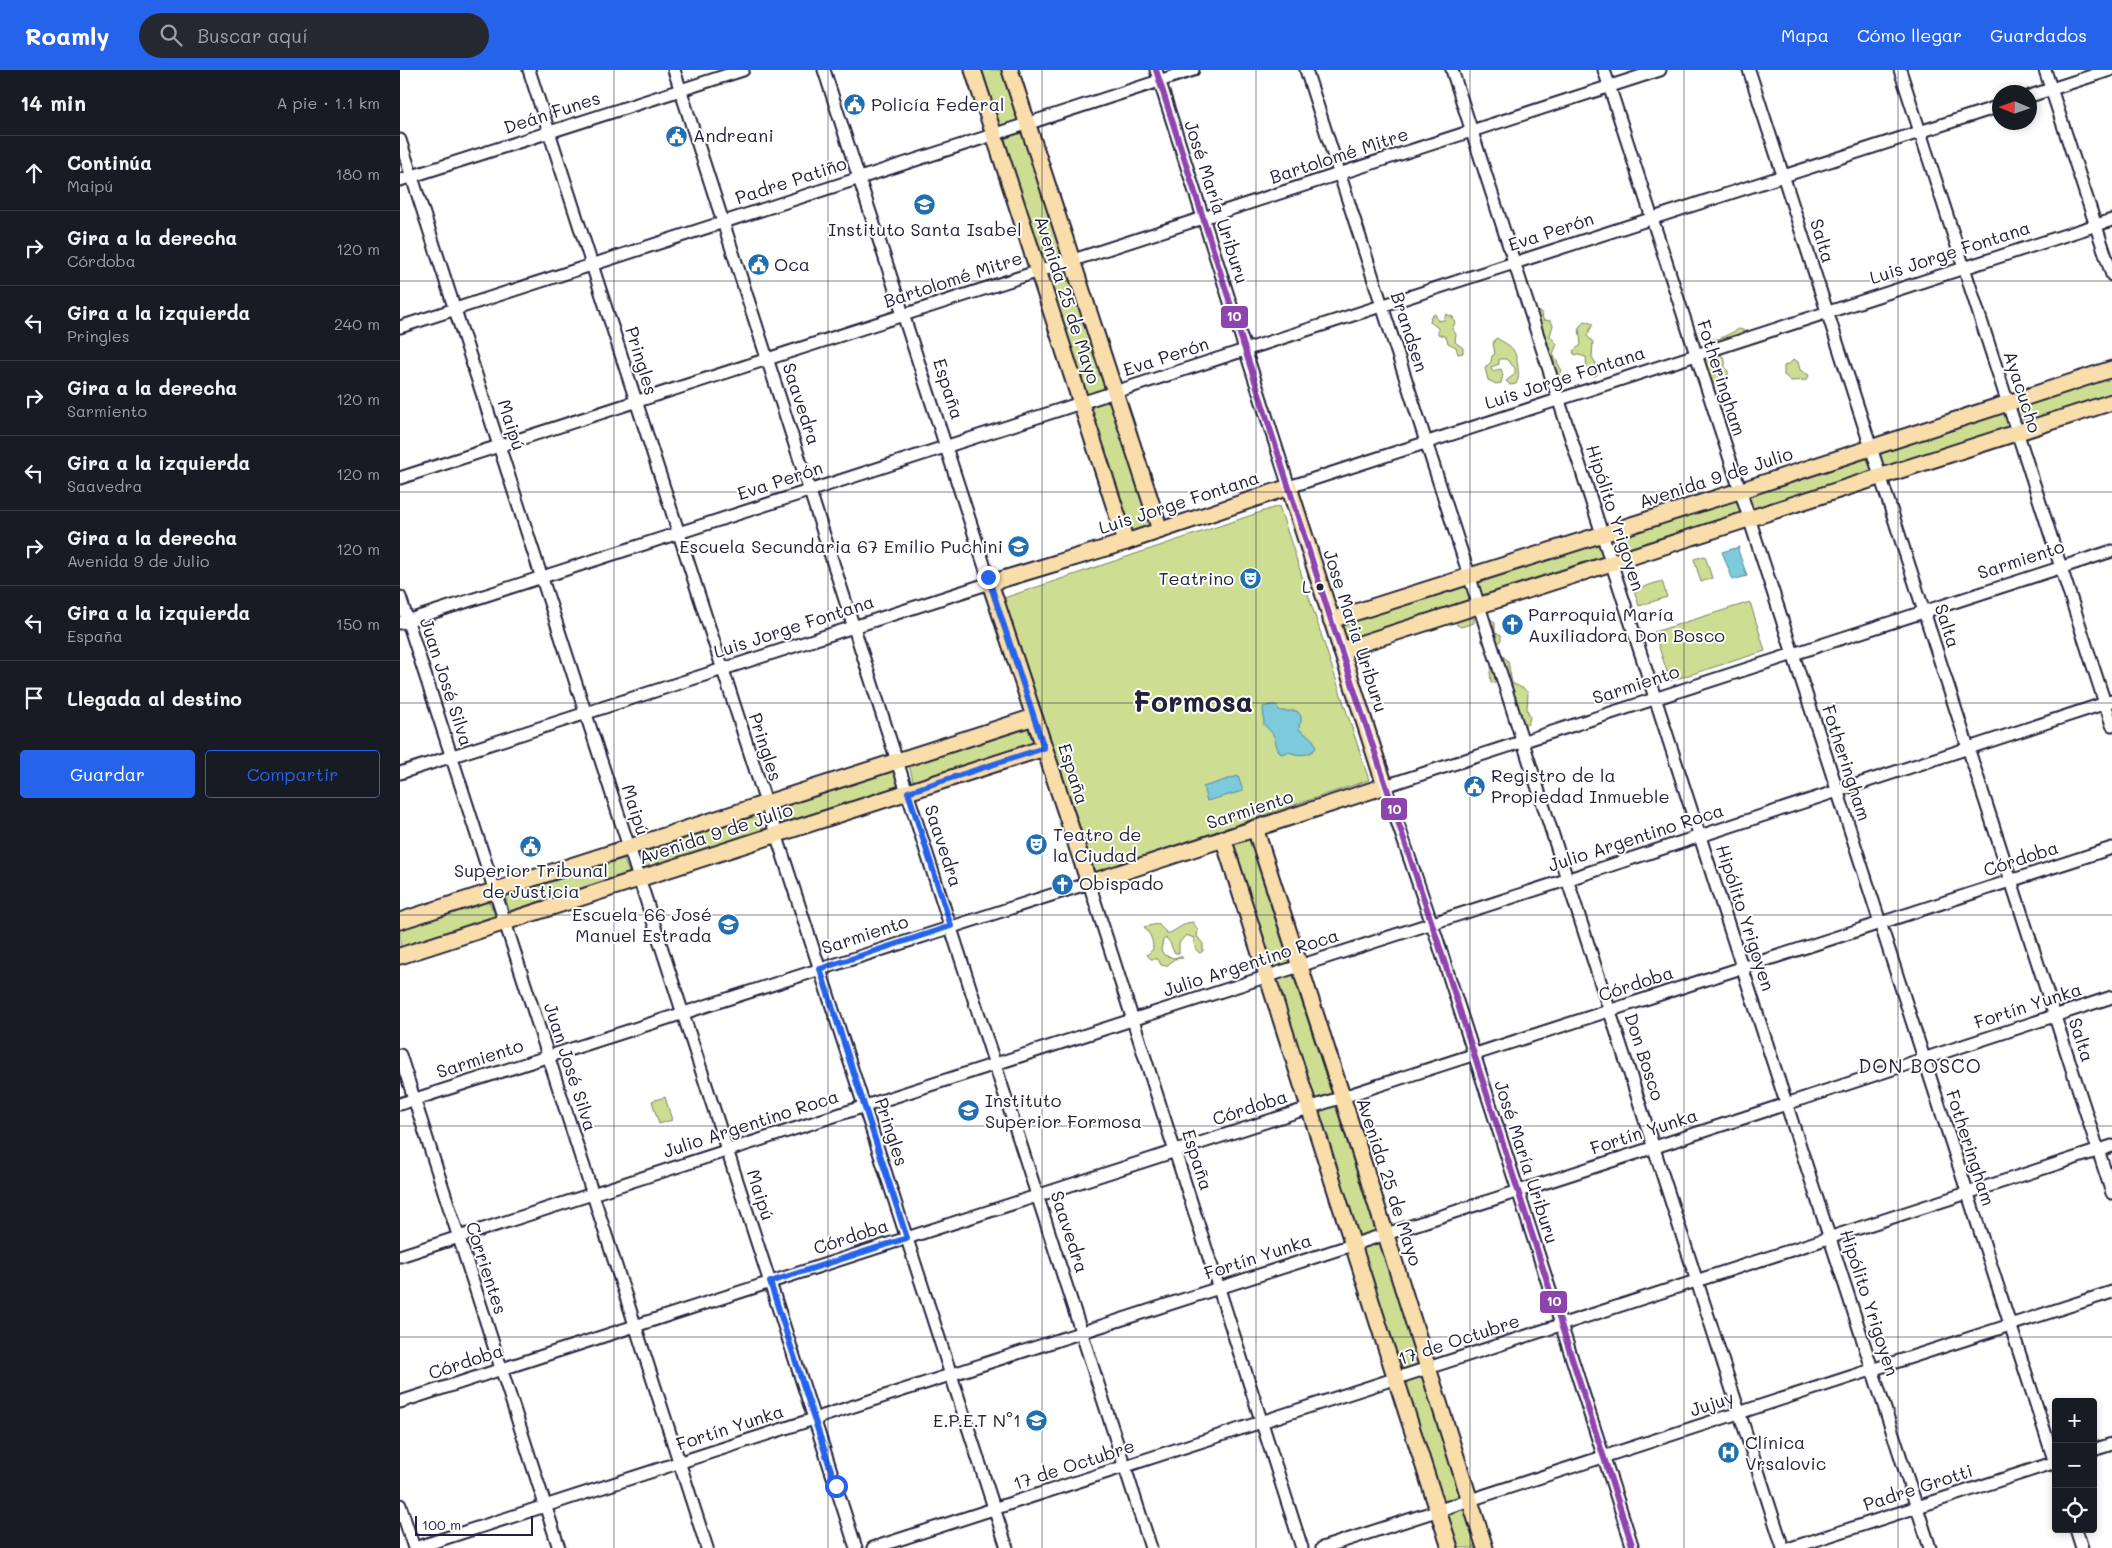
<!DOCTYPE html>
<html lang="es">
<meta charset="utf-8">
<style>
:root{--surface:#171b24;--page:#242831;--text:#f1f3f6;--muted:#9ea1a6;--line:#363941;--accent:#2563eb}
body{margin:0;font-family:Mali,sans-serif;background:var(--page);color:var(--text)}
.controls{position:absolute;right:15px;bottom:15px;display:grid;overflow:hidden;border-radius:5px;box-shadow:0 2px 8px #0003}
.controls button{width:45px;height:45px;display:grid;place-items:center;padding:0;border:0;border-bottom:1px solid var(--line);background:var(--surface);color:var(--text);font:25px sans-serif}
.compass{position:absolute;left:1592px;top:15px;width:45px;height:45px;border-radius:50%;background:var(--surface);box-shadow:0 2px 8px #0003;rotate:272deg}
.scale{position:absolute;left:15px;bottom:12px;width:118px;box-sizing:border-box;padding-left:5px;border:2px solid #22223b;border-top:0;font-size:14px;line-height:18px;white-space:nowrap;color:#22223b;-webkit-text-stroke:4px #fff;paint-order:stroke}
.stop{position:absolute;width:15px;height:15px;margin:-11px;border:4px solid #2563eb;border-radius:50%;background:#fff}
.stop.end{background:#2563eb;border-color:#fff;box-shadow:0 1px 5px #0008}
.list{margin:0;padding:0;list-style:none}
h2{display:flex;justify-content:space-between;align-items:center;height:65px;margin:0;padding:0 20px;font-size:21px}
h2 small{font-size:16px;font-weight:400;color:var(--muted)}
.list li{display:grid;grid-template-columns:32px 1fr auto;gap:15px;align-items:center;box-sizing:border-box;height:75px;padding:0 20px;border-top:1px solid var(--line)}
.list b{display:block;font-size:19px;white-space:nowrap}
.list p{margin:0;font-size:16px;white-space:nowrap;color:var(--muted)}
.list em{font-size:16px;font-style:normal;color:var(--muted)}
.actions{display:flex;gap:10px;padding:15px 20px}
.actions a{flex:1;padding:11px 0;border:1px solid var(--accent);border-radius:5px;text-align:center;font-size:18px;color:var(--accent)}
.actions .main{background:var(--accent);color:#fff}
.icon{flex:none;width:28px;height:28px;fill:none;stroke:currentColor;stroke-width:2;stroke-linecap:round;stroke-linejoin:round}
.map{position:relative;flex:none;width:1712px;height:1478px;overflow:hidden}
header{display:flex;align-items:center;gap:30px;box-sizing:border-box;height:70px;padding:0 25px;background:var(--accent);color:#fff}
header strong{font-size:24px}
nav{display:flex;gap:28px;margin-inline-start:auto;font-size:18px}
.search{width:350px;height:45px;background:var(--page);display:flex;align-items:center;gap:12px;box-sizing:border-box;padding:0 18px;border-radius:28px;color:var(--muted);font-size:19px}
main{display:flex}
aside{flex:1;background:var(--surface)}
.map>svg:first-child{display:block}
</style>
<header>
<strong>Roamly</strong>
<div class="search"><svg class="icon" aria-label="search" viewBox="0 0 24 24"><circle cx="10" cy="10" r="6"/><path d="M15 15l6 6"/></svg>Buscar aquí</div>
<nav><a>Mapa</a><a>Cómo llegar</a><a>Guardados</a></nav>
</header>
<main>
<aside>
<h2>14 min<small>A pie · 1.1 km</small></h2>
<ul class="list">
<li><svg class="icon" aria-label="ahead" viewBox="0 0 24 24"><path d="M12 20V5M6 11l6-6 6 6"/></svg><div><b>Continúa</b><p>Maipú</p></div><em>180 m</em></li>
<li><svg class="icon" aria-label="right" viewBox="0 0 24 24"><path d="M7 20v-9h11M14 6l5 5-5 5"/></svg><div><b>Gira a la derecha</b><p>Córdoba</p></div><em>120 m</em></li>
<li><svg class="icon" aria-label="left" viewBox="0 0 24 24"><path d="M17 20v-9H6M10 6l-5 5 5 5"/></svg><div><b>Gira a la izquierda</b><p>Pringles</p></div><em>240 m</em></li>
<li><svg class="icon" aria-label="right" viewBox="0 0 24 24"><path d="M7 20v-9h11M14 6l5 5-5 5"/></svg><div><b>Gira a la derecha</b><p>Sarmiento</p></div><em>120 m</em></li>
<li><svg class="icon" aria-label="left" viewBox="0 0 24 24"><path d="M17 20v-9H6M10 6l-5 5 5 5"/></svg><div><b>Gira a la izquierda</b><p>Saavedra</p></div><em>120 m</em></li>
<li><svg class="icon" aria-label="right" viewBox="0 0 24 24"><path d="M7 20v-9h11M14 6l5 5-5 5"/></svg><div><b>Gira a la derecha</b><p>Avenida 9 de Julio</p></div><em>120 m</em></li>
<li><svg class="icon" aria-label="left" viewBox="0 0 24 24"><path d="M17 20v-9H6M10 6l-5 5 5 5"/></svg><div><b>Gira a la izquierda</b><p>España</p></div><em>150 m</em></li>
<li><svg class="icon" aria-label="arrive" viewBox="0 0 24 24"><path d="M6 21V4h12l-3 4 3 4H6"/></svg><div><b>Llegada al destino</b></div></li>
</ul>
<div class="actions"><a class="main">Guardar</a><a>Compartir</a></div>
</aside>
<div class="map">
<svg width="1712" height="1478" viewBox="0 0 1712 1478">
<rect width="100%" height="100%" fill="#fff"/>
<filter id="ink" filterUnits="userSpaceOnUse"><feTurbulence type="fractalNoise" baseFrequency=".02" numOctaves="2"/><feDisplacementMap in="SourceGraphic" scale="10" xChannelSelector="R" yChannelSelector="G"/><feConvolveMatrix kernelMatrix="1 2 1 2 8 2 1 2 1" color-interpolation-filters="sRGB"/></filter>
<g filter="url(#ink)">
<g fill="#cdde92" stroke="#788066">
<polygon points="580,0 602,0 751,456 731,463"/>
<polygon points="1138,241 1142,243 1143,250 1151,251 1153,255 1150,266 1157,274 1153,284 1162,301 1159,306 1156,306 1147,278 1148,273 1136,243"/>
<polygon points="1035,244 1038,251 1044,250 1046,244 1053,247 1055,253 1052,259 1056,264 1055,272 1063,278 1063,283 1058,284 1056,277 1048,273 1046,267 1038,264 1038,258 1030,252 1031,246"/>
<polygon points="1185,251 1193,254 1187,266 1193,272 1192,287 1198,297 1197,305 1194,306 1187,299 1186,287 1174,284 1173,281 1181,275 1179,257"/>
<polygon points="1339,259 1343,260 1347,267 1309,276 1311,269 1319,269"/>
<path d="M1096 268C1113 277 1116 279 1118 298 1119 305 1119 308 1116 314L1110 315 1106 311 1115 304V298L1106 289H1099V294L1091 297 1092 301 1101 299 1103 305 1101 313 1096 314 1088 310 1085 298 1091 292 1092 286 1095 284 1093 273Z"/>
<polygon points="1319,282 1325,289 1325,297 1328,301 1328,309 1311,314 1303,291 1310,286"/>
<polygon points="1394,289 1398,292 1400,300 1409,305 1407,310 1391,311 1384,305 1384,296 1389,294"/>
<polygon points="1712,305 1712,327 947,573 940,553"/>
<polygon points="879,436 969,710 695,802 604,528"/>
<polygon points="1305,486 1312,508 1301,512 1294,489"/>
<polygon points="1262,511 1267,527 1239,536 1234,520"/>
<polygon points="1350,532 1365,581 1270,611 1254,562"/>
<polygon points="1067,547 1074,548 1074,553 1061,557 1057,555 1057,550"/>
<polygon points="1090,548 1095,553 1095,563 1101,565 1101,570 1096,576 1087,578 1082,572 1080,557"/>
<polygon points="1099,582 1108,591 1112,613 1124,619 1128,623 1127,639 1130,648 1128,654 1125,655 1124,661 1098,608 1094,613 1091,612 1090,602"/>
<polygon points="627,656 633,673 633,677 514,714 508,692"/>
<polygon points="492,699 499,716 498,720 380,757 374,735"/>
<polygon points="357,742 364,759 363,763 245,800 239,778"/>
<polygon points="849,769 1078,1478 1059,1478 830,775"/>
<polygon points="222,786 229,802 228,807 110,844 104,822"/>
<polygon points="88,828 95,845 94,850 0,882 0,854"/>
<path d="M793 852 798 860 797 866 803 874V881L800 883C794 880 794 874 794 868L786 865 779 873V883H775C771 878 772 873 766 868L763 870 761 880 764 885 774 888 780 886 783 888 774 889 767 896 761 895 758 889H751L747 885 753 879C753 869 750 864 744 857L758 854 767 863H770L787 853Z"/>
<polygon points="265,1027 272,1050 259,1054 252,1031"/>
</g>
<g fill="#7ccadb" stroke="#58879b">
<polygon points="1339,477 1338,480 1347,506 1333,510 1322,482"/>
<path d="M871 635H876L880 641H897L901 646V652L899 655 900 660C908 667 914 666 916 678 909 686 899 686 889 682L881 684C872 673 880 668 864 655L863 637Z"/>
<polygon points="838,706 843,721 807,731 803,717"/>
</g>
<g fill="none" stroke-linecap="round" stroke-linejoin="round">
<defs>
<g id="minor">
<polyline points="129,0 607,1478"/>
<polyline points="274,0 751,1478"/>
<polyline points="756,0 889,417 1712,150"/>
<polyline points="906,0 1383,1478"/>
<polyline points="1052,0 1530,1478"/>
<polyline points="1204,0 1656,1396"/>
<polyline points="1349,0 1712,1123"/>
<polyline points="1500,0 1712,655"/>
<polyline points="1645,0 1712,205"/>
<polyline points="1630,26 1710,0"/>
<polyline points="0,70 456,1478"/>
<polyline points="0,110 343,0"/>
<polyline points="0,257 793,0"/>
<polyline points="0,408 1260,0"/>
<polyline points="0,527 307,1478"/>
<polyline points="0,553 1600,36"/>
<polyline points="0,703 590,513 424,0"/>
<polyline points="0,985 159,1478"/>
<polyline points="0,1034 689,813 902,1478"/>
<polyline points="0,1186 1169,809 1712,631"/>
<polyline points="0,1332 1712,778"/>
<polyline points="1693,1380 1712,1374"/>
<polyline points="0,1435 14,1478"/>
<polyline points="1676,1459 1682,1478"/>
<polyline points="15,1478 1255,1077 1712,927"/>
<polyline points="473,1478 1712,1076"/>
<polyline points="922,1478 1712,1222"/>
<polyline points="1233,1478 1036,866 985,716 1712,481"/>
<polyline points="1391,1478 1656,1392"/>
</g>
<g id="major">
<polyline points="573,0 726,472"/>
<polyline points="610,0 760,460"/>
<polygon points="889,417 985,716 689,813 590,513 726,472"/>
<polyline points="931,550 1339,421 1712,299"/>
<polyline points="941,580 1712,332"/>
<polyline points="855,758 942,1026 1085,1478"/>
<polyline points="823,768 1050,1478"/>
<polyline points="0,851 634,647"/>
<polyline points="0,886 644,678"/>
</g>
</defs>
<use href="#minor" stroke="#22223b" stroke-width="15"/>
<use href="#major" stroke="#22223b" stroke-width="19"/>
<use href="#minor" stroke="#fff" stroke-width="11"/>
<use href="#major" stroke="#f9deab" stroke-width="15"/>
<defs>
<polyline id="bus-1" points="756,0 931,550 1036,866 1233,1478"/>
</defs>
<use href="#bus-1" stroke="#fff" stroke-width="10"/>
<use href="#bus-1" stroke="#8e44ad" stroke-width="6"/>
</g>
</g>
<g fill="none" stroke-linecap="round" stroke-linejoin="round" filter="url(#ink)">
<polyline stroke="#2563eb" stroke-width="6" points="436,1416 370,1212 507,1168 420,899 551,856 508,722 644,678 588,507"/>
</g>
<path fill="none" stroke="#22223b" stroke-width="1" stroke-opacity="0.55" d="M214 0V1478M428 0V1478M642 0V1478M856 0V1478M1070 0V1478M1284 0V1478M1498 0V1478M0 211H1712M0 422H1712M0 633H1712M0 845H1712M0 1056H1712M0 1267H1712"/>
<defs>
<symbol id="civic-disc" viewBox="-11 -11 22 22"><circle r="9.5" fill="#1f6fb2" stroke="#fff"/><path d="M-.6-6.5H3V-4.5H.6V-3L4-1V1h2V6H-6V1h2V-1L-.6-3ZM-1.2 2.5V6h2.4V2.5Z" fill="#fff"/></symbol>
<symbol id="school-disc" viewBox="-11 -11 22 22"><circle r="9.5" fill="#1f6fb2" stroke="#fff"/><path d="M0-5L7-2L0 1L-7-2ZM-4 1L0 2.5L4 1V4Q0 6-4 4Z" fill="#fff"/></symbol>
<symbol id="theatre-disc" viewBox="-11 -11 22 22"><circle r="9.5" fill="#1f6fb2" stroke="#fff"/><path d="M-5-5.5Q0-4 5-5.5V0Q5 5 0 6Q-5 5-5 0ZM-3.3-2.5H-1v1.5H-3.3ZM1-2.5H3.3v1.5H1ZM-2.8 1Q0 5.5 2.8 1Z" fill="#fff"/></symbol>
<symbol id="church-disc" viewBox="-11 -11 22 22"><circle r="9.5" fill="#1f6fb2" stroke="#fff"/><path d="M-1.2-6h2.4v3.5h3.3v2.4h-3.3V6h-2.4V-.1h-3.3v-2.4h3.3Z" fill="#fff"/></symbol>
<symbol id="university-disc" viewBox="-11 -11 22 22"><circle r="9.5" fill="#1f6fb2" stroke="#fff"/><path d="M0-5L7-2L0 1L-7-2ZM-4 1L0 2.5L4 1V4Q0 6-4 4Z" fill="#fff"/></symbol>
<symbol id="hospital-disc" viewBox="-11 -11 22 22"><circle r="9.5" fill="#1f6fb2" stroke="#fff"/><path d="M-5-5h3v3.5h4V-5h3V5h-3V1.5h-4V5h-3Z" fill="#fff"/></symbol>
</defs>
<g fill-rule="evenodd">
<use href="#civic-disc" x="442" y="22" width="25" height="25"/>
<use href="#civic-disc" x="264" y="54" width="25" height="25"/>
<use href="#school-disc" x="512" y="122" width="25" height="25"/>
<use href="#civic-disc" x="346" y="182" width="25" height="25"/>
<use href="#school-disc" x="606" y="464" width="25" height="25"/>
<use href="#theatre-disc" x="838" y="496" width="25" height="25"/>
<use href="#church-disc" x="1100" y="542" width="25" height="25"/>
<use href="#civic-disc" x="1062" y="704" width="25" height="25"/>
<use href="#theatre-disc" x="624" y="762" width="25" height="25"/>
<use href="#civic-disc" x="118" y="764" width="25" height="25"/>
<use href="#church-disc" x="650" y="802" width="25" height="25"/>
<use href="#school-disc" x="316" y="842" width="25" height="25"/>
<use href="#university-disc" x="556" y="1028" width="25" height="25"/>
<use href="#school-disc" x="624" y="1338" width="25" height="25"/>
<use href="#hospital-disc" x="1316" y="1370" width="25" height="25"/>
</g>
<circle fill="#22223b" stroke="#fff" stroke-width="2" cx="920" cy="517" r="4.5"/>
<g text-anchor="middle" stroke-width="4" stroke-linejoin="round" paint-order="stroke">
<g font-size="17" fill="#22223b" stroke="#fff" text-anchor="end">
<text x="911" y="523">L</text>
</g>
<g font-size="18" fill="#22223b" stroke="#fff" text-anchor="start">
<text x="471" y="41">Policía Federal</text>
<text x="293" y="72">Andreani</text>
<text x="525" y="166" text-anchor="middle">Instituto Santa Isabel</text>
<text x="374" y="201">Oca</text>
<text x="603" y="483" text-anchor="end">Escuela Secundaria 67 Emilio Puchini</text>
<text x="834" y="515" text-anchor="end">Teatrino</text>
<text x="1128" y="551">Parroquia María<tspan x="1128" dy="21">Auxiliadora Don Bosco</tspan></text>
<text x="1091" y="712">Registro de la<tspan x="1091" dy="21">Propiedad Inmueble</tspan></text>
<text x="653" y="771">Teatro de<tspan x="653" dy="21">la Ciudad</tspan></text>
<text x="131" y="807" text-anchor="middle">Superior Tribunal<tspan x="131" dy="21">de Justicia</tspan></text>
<text x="679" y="820">Obispado</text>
<text x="312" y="851" text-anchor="end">Escuela 66 José<tspan x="312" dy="21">Manuel Estrada</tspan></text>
<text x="585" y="1037">Instituto<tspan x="585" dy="21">Superior Formosa</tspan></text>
<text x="621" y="1357" text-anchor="end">E.P.E.T N°1</text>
<text x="1345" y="1379">Clínica<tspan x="1345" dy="21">Vrsalovic</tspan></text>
</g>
<g font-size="18" fill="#22223b" stroke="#fff">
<text transform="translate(152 43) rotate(-18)" y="6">Deán Funes</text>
<text transform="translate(939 86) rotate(-18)" y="6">Bartolomé Mitre</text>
<text transform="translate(391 111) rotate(-18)" y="6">Padre Patiño</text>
<text transform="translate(816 132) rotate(72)" y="6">José María Uriburu</text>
<text transform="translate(1151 162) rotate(-18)" y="6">Eva Perón</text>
<text transform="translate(1422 171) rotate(73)" y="6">Salta</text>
<text transform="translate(1550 183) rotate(-18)" y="6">Luis Jorge Fontana</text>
<text transform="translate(553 210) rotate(-18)" y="6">Bartolomé Mitre</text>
<text transform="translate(667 230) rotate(72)" y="6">Avenida 25 de Mayo</text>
<text transform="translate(1009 262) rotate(72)" y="6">Brandsen</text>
<text transform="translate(766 287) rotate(-18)" y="6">Eva Perón</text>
<text transform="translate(241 291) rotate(73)" y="6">Pringles</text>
<text transform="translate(1165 308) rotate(-18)" y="6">Luis Jorge Fontana</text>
<text transform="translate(1321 308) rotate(72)" y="6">Fotheringham</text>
<text transform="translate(548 319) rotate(72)" y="6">España</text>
<text transform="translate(1622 322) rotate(72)" y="6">Ayacucho</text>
<text transform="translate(401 334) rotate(72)" y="6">Saavedra</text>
<text transform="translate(111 355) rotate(72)" y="6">Maipú</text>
<text transform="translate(1316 408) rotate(-18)" y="6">Avenida 9 de Julio</text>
<text transform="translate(380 411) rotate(-18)" y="6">Eva Perón</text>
<text transform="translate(779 433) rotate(-18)" y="6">Luis Jorge Fontana</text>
<text transform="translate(1215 448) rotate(72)" y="6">Hipólito Yrigoyen</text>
<text transform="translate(1621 490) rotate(-18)" y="6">Sarmiento</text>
<text transform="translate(1547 556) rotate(72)" y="6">Salta</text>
<text transform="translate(394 557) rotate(-18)" y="6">Luis Jorge Fontana</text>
<text transform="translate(955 561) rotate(72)" y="6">Jose Maria Uriburu</text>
<text transform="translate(46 612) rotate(72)" y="6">Juan José Silva</text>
<text transform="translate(1236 615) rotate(-18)" y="6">Sarmiento</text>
<text transform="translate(365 677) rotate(72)" y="6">Pringles</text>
<text transform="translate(1446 693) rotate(72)" y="6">Fotheringham</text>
<text transform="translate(673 704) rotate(72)" y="6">España</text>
<text transform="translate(235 740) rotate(72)" y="6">Maipú</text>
<text transform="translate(850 740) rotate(-18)" y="6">Sarmiento</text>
<text transform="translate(316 764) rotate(-18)" y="6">Avenida 9 de Julio</text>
<text transform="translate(1236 768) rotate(-18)" y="6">Julio Argentino Roca</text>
<text transform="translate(543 776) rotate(72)" y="6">Saavedra</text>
<text transform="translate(1621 789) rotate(-18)" y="6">Córdoba</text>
<text transform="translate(1345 848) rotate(72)" y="6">Hipólito Yrigoyen</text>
<text transform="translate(465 865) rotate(-18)" y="6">Sarmiento</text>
<text transform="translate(851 893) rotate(-18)" y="6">Julio Argentino Roca</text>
<text transform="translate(1236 914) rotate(-18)" y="6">Córdoba</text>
<text transform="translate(1628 936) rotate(-18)" y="6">Fortín Yunka</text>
<text transform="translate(1681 970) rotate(72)" y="6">Salta</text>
<text transform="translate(1244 987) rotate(72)" y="6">Don Bosco</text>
<text transform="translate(80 989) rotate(-18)" y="6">Sarmiento</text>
<text transform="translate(170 997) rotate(72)" y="6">Juan José Silva</text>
<text transform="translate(850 1038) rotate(-18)" y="6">Córdoba</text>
<text transform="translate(351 1054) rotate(-18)" y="6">Julio Argentino Roca</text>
<text transform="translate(491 1062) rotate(72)" y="6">Pringles</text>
<text transform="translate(1244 1062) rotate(-18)" y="6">Fortín Yunka</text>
<text transform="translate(1570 1078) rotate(72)" y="6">Fotheringham</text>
<text transform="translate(797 1090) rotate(72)" y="6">España</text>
<text transform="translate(1126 1092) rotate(72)" y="6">José María Uriburu</text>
<text transform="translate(989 1112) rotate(72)" y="6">Avenida 25 de Mayo</text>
<text transform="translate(360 1125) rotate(72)" y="6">Maipú</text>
<text transform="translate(669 1162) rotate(72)" y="6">Saavedra</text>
<text transform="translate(451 1167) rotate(-18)" y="6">Córdoba</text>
<text transform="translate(858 1187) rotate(-18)" y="6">Fortín Yunka</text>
<text transform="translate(86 1198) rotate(72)" y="6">Corrientes</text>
<text transform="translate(1469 1233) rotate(72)" y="6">Hipólito Yrigoyen</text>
<text transform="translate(1059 1270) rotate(-18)" y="6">17 de Octubre</text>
<text transform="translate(66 1292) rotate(-18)" y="6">Córdoba</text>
<text transform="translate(1312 1334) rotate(-18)" y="6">Jujuy</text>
<text transform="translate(330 1358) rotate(-18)" y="6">Fortín Yunka</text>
<text transform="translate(674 1395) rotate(-18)" y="6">17 de Octubre</text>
<text transform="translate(1518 1418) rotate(-18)" y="6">Padre Grotti</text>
</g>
<g font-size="19" letter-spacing="1" fill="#22223b" stroke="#fff">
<text x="1520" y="1003">DON BOSCO</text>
</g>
<g font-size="28" font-weight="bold" fill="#22223b" stroke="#fff">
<text x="793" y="642">Formosa</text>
</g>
</g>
<g stroke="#fff" stroke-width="2">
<rect x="820" y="235" width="29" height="24" rx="5" fill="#8e44ad"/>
<rect x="980" y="727" width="28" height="24" rx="5" fill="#8e44ad"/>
<rect x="1139" y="1220" width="29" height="24" rx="5" fill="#8e44ad"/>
</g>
<g font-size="14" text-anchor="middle" font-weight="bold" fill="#fff">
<text x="834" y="251">10</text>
<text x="994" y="744">10</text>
<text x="1154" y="1236">10</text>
</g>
</svg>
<div class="controls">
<button>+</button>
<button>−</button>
<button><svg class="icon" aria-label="locate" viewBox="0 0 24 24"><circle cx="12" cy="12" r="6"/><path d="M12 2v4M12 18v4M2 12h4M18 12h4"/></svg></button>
</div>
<svg class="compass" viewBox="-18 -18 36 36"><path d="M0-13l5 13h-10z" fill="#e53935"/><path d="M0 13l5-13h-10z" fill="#9ea1a6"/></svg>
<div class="scale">100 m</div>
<div class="stop" style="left:436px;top:1416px"></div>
<div class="stop end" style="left:588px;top:507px"></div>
</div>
</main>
